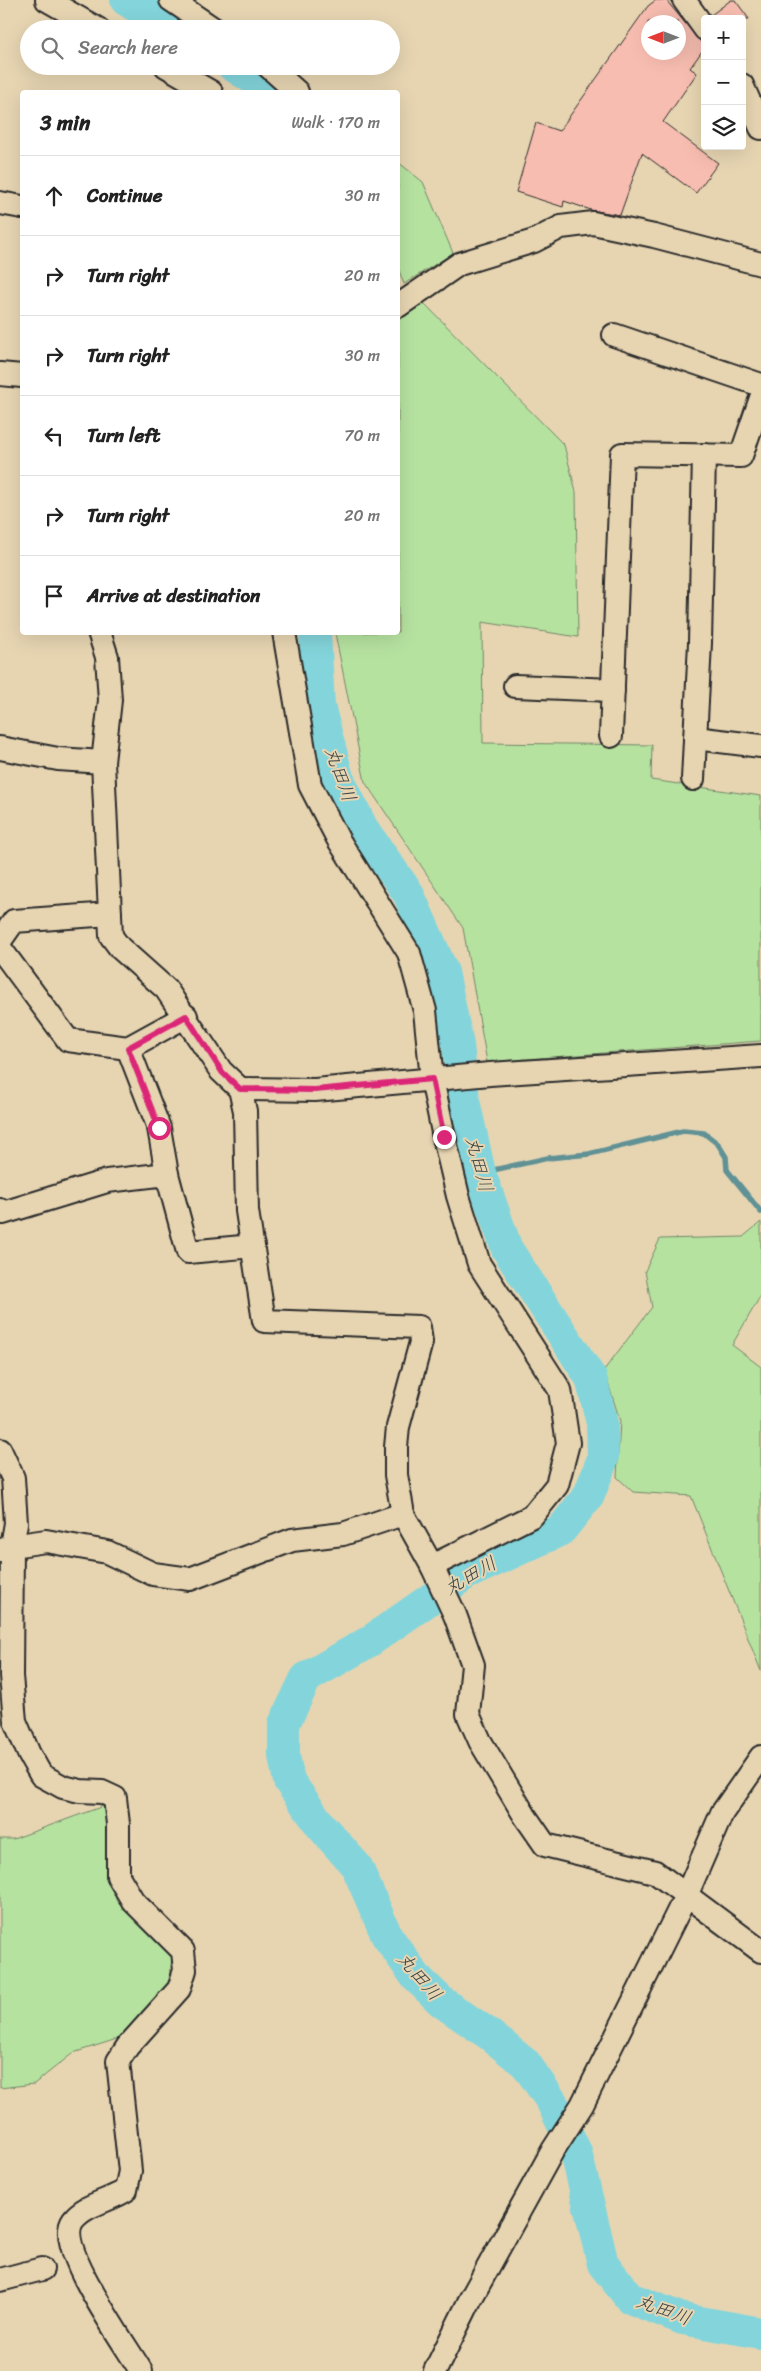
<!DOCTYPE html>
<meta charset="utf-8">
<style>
:root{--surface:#fff;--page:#f2f2f2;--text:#222;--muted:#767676;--line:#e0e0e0}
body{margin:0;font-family:Sriracha,"Klee One",sans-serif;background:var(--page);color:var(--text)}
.controls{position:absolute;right:15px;top:15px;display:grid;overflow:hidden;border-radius:5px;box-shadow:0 5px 20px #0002}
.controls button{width:45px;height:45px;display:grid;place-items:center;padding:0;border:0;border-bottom:1px solid var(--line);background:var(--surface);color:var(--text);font:25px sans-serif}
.compass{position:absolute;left:641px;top:15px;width:45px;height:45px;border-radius:50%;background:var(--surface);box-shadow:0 5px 20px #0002;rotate:270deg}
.stop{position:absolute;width:15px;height:15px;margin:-11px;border:4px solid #db2777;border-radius:50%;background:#fff}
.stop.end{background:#db2777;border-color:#fff;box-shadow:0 1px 5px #0008}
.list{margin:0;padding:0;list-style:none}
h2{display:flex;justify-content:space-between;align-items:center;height:65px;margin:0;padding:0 20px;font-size:21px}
h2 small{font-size:16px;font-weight:400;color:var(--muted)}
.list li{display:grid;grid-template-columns:32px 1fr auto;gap:15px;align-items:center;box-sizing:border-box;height:80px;padding:0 20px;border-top:1px solid var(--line)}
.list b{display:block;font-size:19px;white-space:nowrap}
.list em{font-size:16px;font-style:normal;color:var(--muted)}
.icon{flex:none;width:28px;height:28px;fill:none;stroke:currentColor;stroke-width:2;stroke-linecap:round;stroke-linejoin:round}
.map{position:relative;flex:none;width:761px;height:2371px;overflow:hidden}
.search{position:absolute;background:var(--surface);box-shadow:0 5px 20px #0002;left:20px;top:20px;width:380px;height:55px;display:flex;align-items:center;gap:12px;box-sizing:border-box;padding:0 18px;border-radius:28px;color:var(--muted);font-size:19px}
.panel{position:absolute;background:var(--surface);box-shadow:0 5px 20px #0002;left:20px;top:90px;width:380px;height:545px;border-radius:5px}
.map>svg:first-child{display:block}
</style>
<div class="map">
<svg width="761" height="2371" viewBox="0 0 761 2371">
<rect width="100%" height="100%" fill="#e7d5b2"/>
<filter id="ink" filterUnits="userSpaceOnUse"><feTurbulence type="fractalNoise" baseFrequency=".02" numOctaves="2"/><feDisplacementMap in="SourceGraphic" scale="10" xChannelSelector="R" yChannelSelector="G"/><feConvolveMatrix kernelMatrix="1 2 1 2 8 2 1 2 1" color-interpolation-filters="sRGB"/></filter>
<g filter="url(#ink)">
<g fill="#b6e2a0" stroke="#708666">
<polygon points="398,162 423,182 453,253 404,284 398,268"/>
<polygon points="421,300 564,445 576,492 578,637 482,622 483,743 652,745 651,780 761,796 761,1041 487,1062 463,928 365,782 335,633 398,632 398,319"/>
<polygon points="761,1222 761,1295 732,1345 761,1367 761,1671 691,1496 633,1492 617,1477 620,1421 604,1370 652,1307 645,1271 660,1239 743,1237"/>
<polygon points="109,1804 116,1900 172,1957 168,1988 117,2039 73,2053 34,2084 0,2088 0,1839 13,1839"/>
</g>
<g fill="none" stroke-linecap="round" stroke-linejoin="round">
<polyline stroke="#609195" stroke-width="5.5" points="480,1173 548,1158 589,1154 683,1131 704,1133 718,1144 726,1157 727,1170 761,1212"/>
<g stroke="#83d5db" stroke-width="32">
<polyline points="126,0 172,29"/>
<polyline points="233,66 275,92"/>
<polyline points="315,632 319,706 338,778 363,829 408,893 443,972 458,1045 464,1101 480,1173 507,1249 591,1378 602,1423 603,1458 589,1495 561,1530 466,1574 370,1641 306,1678 284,1724 284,1756 289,1781 321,1826 357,1867 387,1936 416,1977 442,2002 490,2035 526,2064 552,2102 576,2152 603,2264 630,2298 683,2319 761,2333"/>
</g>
</g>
<g fill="#f7bdb0" stroke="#2b2b2b" fill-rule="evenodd">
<path d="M656 0H666L705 47 690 68 697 73 663 122 718 163 696 193 642 153 620 215 591 210 564 201 563 207 516 192 536 123 559 131 648 6ZM648 22H678V52H648Z"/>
<polygon points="731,0 735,0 749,19 714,19 711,15"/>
</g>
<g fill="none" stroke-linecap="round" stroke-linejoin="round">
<defs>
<g id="minor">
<polyline points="47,0 98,29"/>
<polyline points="171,0 214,29"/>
<polyline points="684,0 705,29"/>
<polyline points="166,66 211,92"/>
<polyline points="268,66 297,92"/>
<polyline points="742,85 761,128"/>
<polyline points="0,203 22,207"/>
<polyline points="398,306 459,264 534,241 561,227 593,223 654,236 761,264"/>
<polyline points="614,335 761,385"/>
<polyline points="0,374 22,376"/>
<polyline points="99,632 107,657 110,700 103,762 111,936 120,948 166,989 221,1071 240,1089 245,1111 247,1211 264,1321 419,1327 421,1342 398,1427 396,1447 396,1475 403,1514 432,1566 455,1615 473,1665 468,1714 480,1741 525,1816 545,1845 655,1872 761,1951"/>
<polyline points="284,632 310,785 338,839 409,953 425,1011 432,1079 444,1137 458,1196 479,1264 560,1390 568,1443 557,1485 532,1516 432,1566"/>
<polyline points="515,686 613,690"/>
<polyline points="611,736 622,454 741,456 761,398"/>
<polyline points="695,738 761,746"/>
<polyline points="0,748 58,759 103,762"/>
<polyline points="693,779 700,643 704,455"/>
<polyline points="0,941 14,921 110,914"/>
<polyline points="0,948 68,1040 128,1048 186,1016"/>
<polyline points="128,1048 159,1128 167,1174"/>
<polyline points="240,1089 315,1090 490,1074 761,1056"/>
<polyline points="0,1210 3,1213 107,1181 167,1174 188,1252 253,1246"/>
<path d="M0 1450 13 1478 16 1523 12 1546 11 1676 15 1721 29 1754 41 1775 63 1787 80 1791 102 1792 115 1798 118 1824V1876L133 1901 183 1951 185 1970 179 1989 128 2046 118 2061 130 2171 126 2190C110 2201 85 2204 73 2220 54 2246 126 2345 141 2371"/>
<polyline points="0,1551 12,1546 46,1541 107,1552 153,1574 190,1579 292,1540 343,1534 403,1514"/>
<polyline points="0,2280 42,2269"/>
<polyline points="435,2371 470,2300 553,2150 582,2105 686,1896 722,1813 761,1757"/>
</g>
</defs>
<use href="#minor" stroke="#2b2b2b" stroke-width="26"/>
<use href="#minor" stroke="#e7d5b2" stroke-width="22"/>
</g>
</g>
<g fill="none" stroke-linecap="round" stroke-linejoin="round" filter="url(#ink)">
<polyline stroke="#db2777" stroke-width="6" points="159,1128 128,1048 186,1016 222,1072 240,1089 315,1090 432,1079 444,1137"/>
</g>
<g text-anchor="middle" stroke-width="4" stroke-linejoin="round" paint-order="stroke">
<g font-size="19" font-style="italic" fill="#384445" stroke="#e7d5b2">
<text transform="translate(341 774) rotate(70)" y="7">丸田川</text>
<text transform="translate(480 1164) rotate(75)" y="7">丸田川</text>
<text transform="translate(470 1575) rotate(-30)" y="7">丸田川</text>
<text transform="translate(420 1976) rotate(49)" y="7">丸田川</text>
<text transform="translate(664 2309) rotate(20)" y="7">丸田川</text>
</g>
</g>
</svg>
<div class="controls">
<button>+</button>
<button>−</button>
<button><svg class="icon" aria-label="layers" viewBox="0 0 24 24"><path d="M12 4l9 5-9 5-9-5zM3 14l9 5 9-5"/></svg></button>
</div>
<svg class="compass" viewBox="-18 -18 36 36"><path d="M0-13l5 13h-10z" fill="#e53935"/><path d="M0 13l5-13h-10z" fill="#767676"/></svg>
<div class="stop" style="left:159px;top:1128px"></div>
<div class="stop end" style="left:444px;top:1137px"></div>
<div class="search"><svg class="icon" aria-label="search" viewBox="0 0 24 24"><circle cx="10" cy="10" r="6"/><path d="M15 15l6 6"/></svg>Search here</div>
<section class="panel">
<h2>3 min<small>Walk · 170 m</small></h2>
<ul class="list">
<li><svg class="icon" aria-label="ahead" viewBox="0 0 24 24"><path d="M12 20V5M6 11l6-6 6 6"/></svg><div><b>Continue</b></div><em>30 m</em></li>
<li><svg class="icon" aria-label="right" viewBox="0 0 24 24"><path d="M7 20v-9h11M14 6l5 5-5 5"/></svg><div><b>Turn right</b></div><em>20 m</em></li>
<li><svg class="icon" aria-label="right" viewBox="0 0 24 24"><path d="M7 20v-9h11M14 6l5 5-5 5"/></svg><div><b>Turn right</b></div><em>30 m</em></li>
<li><svg class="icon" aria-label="left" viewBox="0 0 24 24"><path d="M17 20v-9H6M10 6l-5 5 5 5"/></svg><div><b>Turn left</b></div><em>70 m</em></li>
<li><svg class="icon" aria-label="right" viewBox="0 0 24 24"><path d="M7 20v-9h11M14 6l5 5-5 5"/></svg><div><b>Turn right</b></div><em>20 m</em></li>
<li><svg class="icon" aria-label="arrive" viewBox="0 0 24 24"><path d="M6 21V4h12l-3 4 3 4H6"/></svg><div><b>Arrive at destination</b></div></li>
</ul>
</section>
</div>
